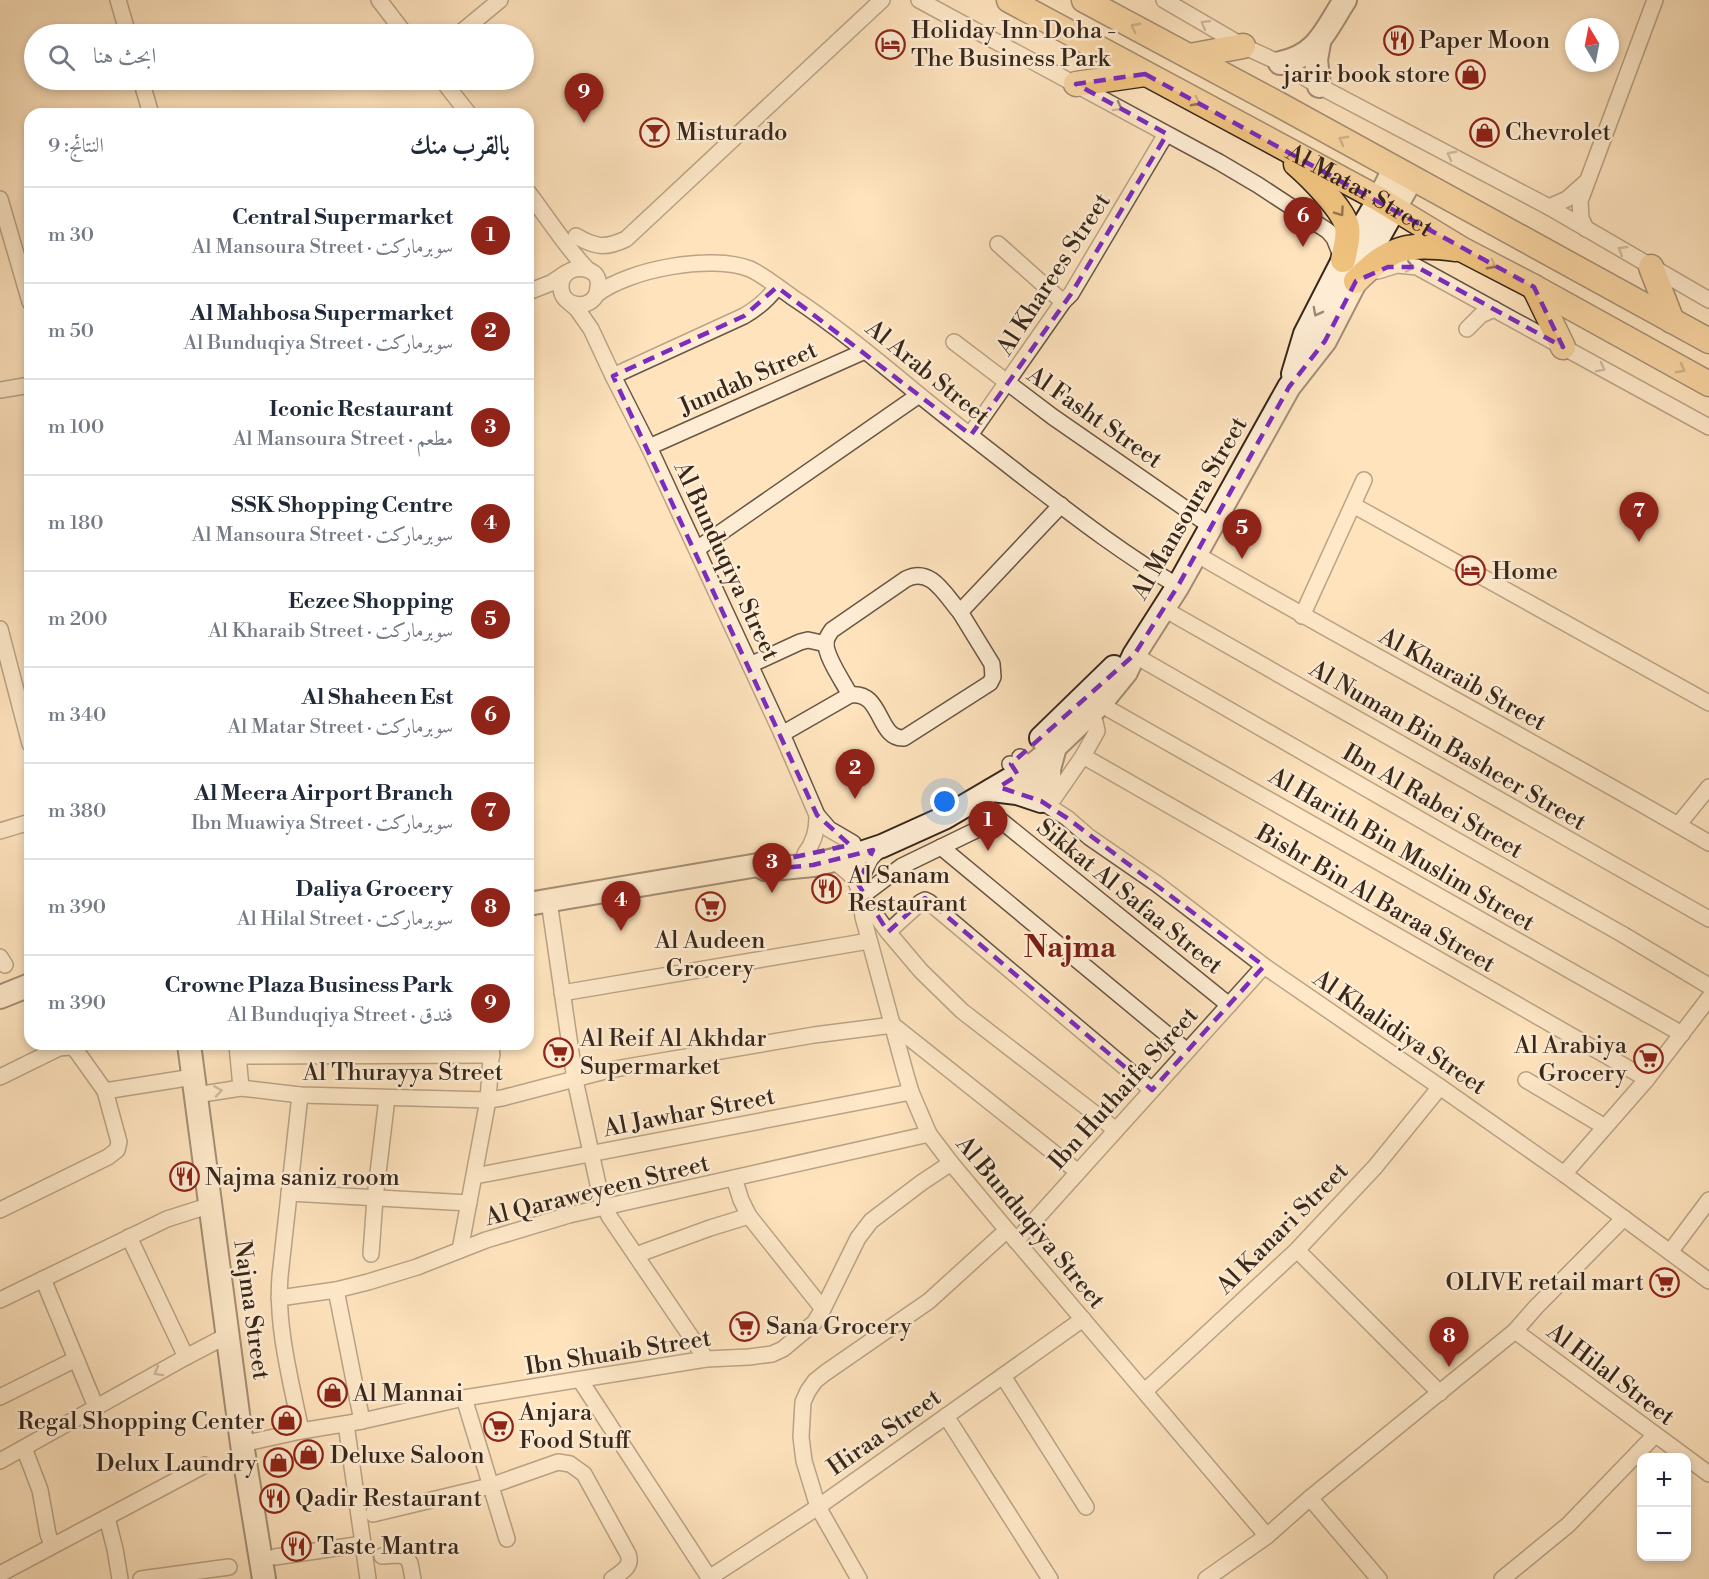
<!DOCTYPE html>
<html lang="ar">
<meta charset="utf-8">
<style>
:root{--surface:#fff;--page:#f2f2f3;--text:#1f2937;--muted:#747a83;--line:#e0e1e3;--accent:#8f2418}
body{margin:0;font-family:"Libre Bodoni",Amiri,serif;background:var(--page);color:var(--text);direction:rtl}
.controls{position:absolute;right:18px;bottom:18px;display:grid;overflow:hidden;border-radius:12px;box-shadow:0 3px 9px #0003}
.controls button{width:54px;height:54px;display:grid;place-items:center;padding:0;border:0;border-bottom:2px solid var(--line);background:var(--surface);color:var(--text);font:30px sans-serif}
.compass{position:absolute;left:1565px;top:18px;width:54px;height:54px;border-radius:50%;background:var(--surface);box-shadow:0 3px 9px #0003;rotate:350deg}
.you{position:absolute;left:945px;top:802px;width:21px;height:21px;margin:-15px;border:4px solid #fff;border-radius:50%;background:#1a73e8;box-shadow:0 0 0 9px #1a73e833}
.badge{display:grid;place-items:center;width:39px;height:39px;border-radius:50%;background:var(--accent);color:#fff;font-size:20px;font-weight:700}
.pin{position:absolute;translate:-50% -50px;filter:drop-shadow(0 2px 3px #0008)}
.pin::after{content:'';position:absolute;top:32px;width:21px;height:18px;background:inherit;clip-path:polygon(0 0,100% 0,50% 100%)}
.list{margin:0;padding:0;list-style:none}
h2{display:flex;justify-content:space-between;align-items:center;height:78px;margin:0;padding:0 24px;font-size:26px}
h2 small{font-size:20px;font-weight:400;color:var(--muted)}
.list li{display:grid;grid-template-columns:39px 1fr auto;gap:18px;align-items:center;box-sizing:border-box;height:96px;padding:0 24px;border-top:2px solid var(--line)}
.list b{display:block;font-size:22px;white-space:nowrap}
.list p{margin:0;font-size:20px;white-space:nowrap;color:var(--muted)}
.list em{font-size:20px;font-style:normal;color:var(--muted)}
.icon{flex:none;width:33px;height:33px;fill:none;stroke:currentColor;stroke-width:2;stroke-linecap:round;stroke-linejoin:round}
.map{position:relative;flex:none;width:1709px;height:1579px;overflow:hidden;direction:ltr}
.search{position:absolute;background:var(--surface);box-shadow:0 3px 9px #0003;left:24px;top:24px;width:510px;height:66px;display:flex;align-items:center;gap:15px;box-sizing:border-box;padding:0 21px;border-radius:33px;color:var(--muted);font-size:22px}
.panel{position:absolute;background:var(--surface);box-shadow:0 3px 9px #0003;left:24px;top:108px;width:510px;height:942px;border-radius:18px;direction:rtl}
.map>svg:first-child{display:block}
</style>
<div class="map">
<svg width="1709" height="1579" viewBox="0 0 1709 1579">
<rect width="100%" height="100%" fill="#fee3bd"/>
<filter id="stains"><feTurbulence type="fractalNoise" baseFrequency=".00333" numOctaves="4"/><feColorMatrix values="0 0 0 0 .2 0 0 0 0 .09 0 0 0 0 .02 0 0 0 .5 -.17"/></filter>
<radialGradient id="worn" r=".72"><stop offset=".6" stop-color="#630" stop-opacity="0"/><stop offset="1" stop-color="#630" stop-opacity=".3"/></radialGradient>
<g fill="none" stroke-linecap="round" stroke-linejoin="round">
<defs>
<g id="street">
<polyline points="118,0 128,34"/>
<polyline points="379,0 405,34"/>
<polyline points="919,0 1219,162 1258,185 1328,231 1334,238 1342,258"/>
<polyline points="1164,0 1243,46 1280,63 1319,86 1549,207 1709,300"/>
<polyline points="459,34 500,0"/>
<polyline points="141,80 151,114"/>
<polyline points="442,80 469,114"/>
<path d="M528 192C547 217 566 247 587 269 590 271 593 272 595 274 598 278 599 283 598 287 597 312 559 310 561 285 562 271 576 266 588 270"/>
<polyline points="0,199 30,302"/>
<polyline points="1549,207 1567,199 1585,183"/>
<polyline points="1586,229 1581,218 1580,201 1655,0"/>
<path d="M576 236C595 247 605 249 626 239L882 0"/>
<polyline points="998,244 1063,302"/>
<polyline points="1378,271 1397,265 1417,267 1709,427"/>
<polyline points="528,292 551,283 566,273"/>
<path d="M597 294C630 269 711 254 750 269 765 276 779 288 792 297 836 326 877 360 918 394 952 422 988 449 1022 476 1073 515 1123 554 1178 586"/>
<polyline points="570,303 577,309 591,329 613,376 649,447 782,734 817,815 829,829 853,843"/>
<polyline points="1467,329 1481,315 1494,309"/>
<polyline points="954,342 1053,417 1212,527"/>
<path d="M613 376 744 316C758 308 768 299 777 287"/>
<polyline points="0,390 30,385"/>
<polyline points="970,435 1063,302 1071,294 1166,134"/>
<polyline points="649,447 865,351"/>
<polyline points="1353,505 1709,703"/>
<polyline points="697,549 919,395"/>
<path d="M1196 554C1366 653 1540 744 1709 843"/>
<polyline points="1164,609 1709,919"/>
<polyline points="1302,616 1364,480"/>
<polyline points="0,629 30,744"/>
<polyline points="1134,655 1454,839 1622,934 1709,986"/>
<polyline points="750,665 800,642 808,640 826,644"/>
<path d="M850 695C844 683 825 656 826 643 826 638 829 634 832 630L906 579C931 566 945 595 960 612"/>
<polyline points="1100,704 1682,1034"/>
<path d="M782 734 850 695C883 690 877 740 904 738L990 683 993 677 992 664 960 612 1061 505"/>
<polyline points="1083,756 1647,1079"/>
<polyline points="1020,757 1050,793"/>
<polyline points="1010,764 1041,801 1067,818 1089,837 1157,884 1264,966 1440,1087 1564,1174 1709,1281"/>
<polyline points="978,798 999,819 1229,1005"/>
<polyline points="1054,798 1083,756 1097,731 1095,722 1090,714"/>
<polyline points="999,819 902,866 862,896 888,932 921,971 962,1011 1116,1130"/>
<polyline points="1678,825 1709,787"/>
<polyline points="0,831 30,822"/>
<polyline points="941,847 1187,1051"/>
<path d="M805 854C814 842 817 831 817 815"/>
<path d="M833 861C861 880 859 885 863 917L906 1075 911 1092 929 1134 951 1163 1007 1230 1267 1536"/>
<polyline points="858,884 871,858 882,847"/>
<polyline points="549,901 575,1080 601,1198 609,1216 706,1359"/>
<polyline points="888,932 921,902 925,900 929,902 1152,1090"/>
<polyline points="0,957 5,965"/>
<polyline points="562,993 869,941"/>
<polyline points="237,1044 241,1088"/>
<polyline points="238,1056 492,1055"/>
<polyline points="0,1077 59,1048 70,1047 75,1049 105,1091 119,1142 117,1150 108,1157 0,1210"/>
<polyline points="1526,1080 1605,1127"/>
<polyline points="105,1091 193,1077"/>
<polyline points="196,1095 241,1088 300,1095 488,1100 502,1098 609,1070 814,1035 893,1025 1078,1172"/>
<path d="M300 1095 280 1276C276 1327 291 1381 301 1431"/>
<polyline points="1564,1174 1647,1079 1709,998"/>
<polyline points="475,1176 911,1092"/>
<polyline points="734,1178 741,1200 749,1216 823,1309"/>
<polyline points="289,1193 469,1203"/>
<polyline points="129,1237 186,1357"/>
<polyline points="1016,1241 1264,966"/>
<polyline points="460,1250 488,1100 492,1044"/>
<polyline points="1297,1250 1440,1393"/>
<polyline points="1670,1252 1709,1200"/>
<polyline points="371,1254 375,1198 387,1098"/>
<polyline points="636,1255 710,1228 749,1216"/>
<polyline points="43,1279 96,1407"/>
<polyline points="336,1290 362,1421"/>
<polyline points="279,1298 336,1290 368,1282 417,1267 486,1240 569,1215 929,1134"/>
<polyline points="0,1300 167,1219 211,1205"/>
<polyline points="1515,1331 1709,1474"/>
<polyline points="1003,1376 1086,1507"/>
<polyline points="580,1380 710,1579"/>
<polyline points="1145,1391 1297,1250 1375,1167 1440,1087"/>
<polyline points="0,1397 76,1359"/>
<polyline points="464,1398 507,1539"/>
<polyline points="946,1416 1050,1579"/>
<polyline points="346,1424 368,1579"/>
<polyline points="242,1444 301,1431 362,1421 464,1398 706,1359 749,1357 772,1354 783,1349 814,1323 823,1309 858,1238 871,1221 921,1183 951,1163"/>
<polyline points="24,1448 40,1490 48,1534 52,1545"/>
<polyline points="0,1461 186,1357 228,1335"/>
<polyline points="1310,1498 1379,1579"/>
<path d="M373 1514 490 1486 558 1462 570 1464 584 1474 628 1554C633 1567 621 1572 612 1579"/>
<polyline points="107,1518 115,1549 120,1579"/>
<polyline points="382,1556 397,1555 405,1556 410,1563 413,1579"/>
<polyline points="275,1557 363,1544"/>
<polyline points="0,1574 205,1465"/>
<polyline points="709,1578 818,1507 1083,1319"/>
<polyline points="141,1579 229,1567"/>
<polyline points="859,1579 818,1507 804,1461 801,1437 803,1402 808,1391 815,1381 825,1373 929,1301 1007,1230"/>
<polyline points="1206,1579 1267,1536 1310,1498 1515,1331 1536,1307 1624,1218"/>
<polyline points="1502,1579 1568,1525 1655,1435"/>
</g>
<g id="secondary">
<polyline points="1319,43 1316,60 1319,86"/>
<path d="M1280 63C1318 56 1326 29 1345 0"/>
<polyline points="1293,374 1305,334 1343,260 1379,199 1394,169"/>
<polyline points="1041,738 1114,667"/>
<polyline points="992,790 1017,793 1041,801"/>
<polyline points="1050,792 1049,769 1055,747"/>
<polyline points="758,865 765,869 772,869 813,865 858,854 882,846 944,818 1029,768 1055,747 1100,704 1126,672 1134,655 1178,586 1289,387 1325,341 1378,238 1412,178"/>
<polyline points="528,904 758,865 771,860"/>
<polyline points="0,997 30,985"/>
<polyline points="189,1044 242,1444 264,1579"/>
</g>
<g id="primary">
<path id="s1" d="M1009 0 1379 199 1463 250 1534 287 1709 384"/>
<polyline points="1084,0 1278,104 1709,341"/>
<polyline points="1190,56 1243,46"/>
<polyline points="1076,84 1145,74"/>
<path d="M1296 164C1310 176 1344 210 1347 227 1349 238 1345 250 1343 260"/>
<polyline points="1651,267 1672,321"/>
<path d="M1356 281C1391 246 1407 243 1456 249"/>
<polyline points="1534,287 1563,347"/>
</g>
</defs>
<use href="#street" stroke="#6a5645" stroke-width="18"/>
<use href="#secondary" stroke="#38271d" stroke-width="26"/>
<use href="#primary" stroke="#38271d" stroke-width="27"/>
<use href="#street" stroke="#feedd4" stroke-width="15"/>
<use href="#secondary" stroke="#feedd4" stroke-width="22"/>
<use href="#primary" stroke="#efc27e" stroke-width="24"/>
</g>
<defs><path id="oneway-chevron" d="M-2-3.5L2.5 0L-2 3.5" fill="none" stroke-width="1.6" stroke-linecap="round" stroke-linejoin="round" transform="scale(1.5)"/></defs>
<g stroke="#9b8a78">
<use href="#oneway-chevron" transform="translate(1205 24) rotate(-150)"/>
<use href="#oneway-chevron" transform="translate(1118 107) rotate(29)"/>
<use href="#oneway-chevron" transform="translate(1451 155) rotate(-152)"/>
<use href="#oneway-chevron" transform="translate(1622 250) rotate(-149)"/>
<use href="#oneway-chevron" transform="translate(1410 267) rotate(12)"/>
<use href="#oneway-chevron" transform="translate(1317 312) rotate(118)"/>
<use href="#oneway-chevron" transform="translate(1601 368) rotate(29)"/>
<use href="#oneway-chevron" transform="translate(218 1091) rotate(-9)"/>
<use href="#oneway-chevron" transform="translate(158 1372) rotate(151)"/>
</g>
<g stroke="#94744e">
<use href="#oneway-chevron" transform="translate(1135 27) rotate(-152)"/>
<use href="#oneway-chevron" transform="translate(1196 102) rotate(28)"/>
<use href="#oneway-chevron" transform="translate(1343 140) rotate(-151)"/>
<use href="#oneway-chevron" transform="translate(1340 212) rotate(55)"/>
<use href="#oneway-chevron" transform="translate(1492 265) rotate(28)"/>
<use href="#oneway-chevron" transform="translate(1681 369) rotate(29)"/>
</g>
<path d="M0 0H1709V1579H0ZM1145 74 1534 287 1563 347 1417 267H1388L1356 281 1325 341 1289 387 1178 586 1134 655 1011 764 1018 775 999 787 1041 801 1067 818 1264 966 1152 1090 925 898 888 932 858 884 873 850 813 865 772 869 758 865 850 845 817 815 613 376 744 316 777 287 971 435 1071 294 1167 134 1076 84Z" fill="#fee3bd" fill-opacity=".55" fill-rule="evenodd"/>
<path fill="none" stroke="#7b2cbf" stroke-width="4.5" stroke-dasharray="12 8" stroke-linejoin="round" d="M1145 74 1534 287 1563 347 1417 267H1388L1356 281 1325 341 1289 387 1178 586 1134 655 1011 764 1018 775 999 787 1041 801 1067 818 1264 966 1152 1090 925 898 888 932 858 884 873 850 813 865 772 869 758 865 850 845 817 815 613 376 744 316 777 287 971 435 1071 294 1167 134 1076 84Z"/>
<defs>
<symbol id="restaurant-ring" viewBox="-11 -11 22 22"><circle r="9.5" fill="#feedd4" stroke="#8f2418" stroke-width="1.5"/><path d="M-5-6h1v4h1v-4h1v4h1v-4h1v5L-1.5 .5V6h-2V.5L-5-1ZM5-6V6H3V1.5H1.5Q1.5-4 5-6Z" fill="#8f2418"/></symbol>
<symbol id="hotel-ring" viewBox="-11 -11 22 22"><circle r="9.5" fill="#feedd4" stroke="#8f2418" stroke-width="1.5"/><path d="M-6-4.5h1.5V1H6V5H4.5V3h-9V5H-6ZM-4 0a1.8 1.8 0 1 1 3.6 0ZM.5 0V-2.5h3Q6-2.5 6 0Z" fill="#8f2418"/></symbol>
<symbol id="shop-ring" viewBox="-11 -11 22 22"><circle r="9.5" fill="#feedd4" stroke="#8f2418" stroke-width="1.5"/><path d="M-5-2.5h2.3a2.7 3.5 0 0 1 5.4 0H5L5.5 6h-11ZM-1.5-2.5h3a1.5 2.3 0 0 0-3 0Z" fill="#8f2418"/></symbol>
<symbol id="bar-ring" viewBox="-11 -11 22 22"><circle r="9.5" fill="#feedd4" stroke="#8f2418" stroke-width="1.5"/><path d="M-6-5H6L.8 .8V4.5H3.5V6h-7V4.5H-.8V.8Z" fill="#8f2418"/></symbol>
<symbol id="supermarket-ring" viewBox="-11 -11 22 22"><circle r="9.5" fill="#feedd4" stroke="#8f2418" stroke-width="1.5"/><path d="M-6-5.5h2.5l.6 2H6L4.5 2H-2.5L-4.4-4H-6ZM-1.5 3.2a1.3 1.3 0 1 0 .1 0ZM3 3.2a1.3 1.3 0 1 0 .1 0Z" fill="#8f2418"/></symbol>
</defs>
<g fill-rule="evenodd">
<use href="#restaurant-ring" x="1382" y="24" width="33" height="33"/>
<use href="#hotel-ring" x="874" y="28" width="33" height="33"/>
<use href="#shop-ring" x="1454" y="58" width="33" height="33"/>
<use href="#bar-ring" x="638" y="116" width="33" height="33"/>
<use href="#shop-ring" x="1468" y="116" width="33" height="33"/>
<use href="#hotel-ring" x="1454" y="554" width="33" height="33"/>
<use href="#restaurant-ring" x="810" y="872" width="33" height="33"/>
<use href="#supermarket-ring" x="694" y="890" width="33" height="33"/>
<use href="#supermarket-ring" x="542" y="1036" width="33" height="33"/>
<use href="#supermarket-ring" x="1632" y="1042" width="33" height="33"/>
<use href="#restaurant-ring" x="168" y="1160" width="33" height="33"/>
<use href="#supermarket-ring" x="1648" y="1266" width="33" height="33"/>
<use href="#supermarket-ring" x="728" y="1310" width="33" height="33"/>
<use href="#shop-ring" x="316" y="1376" width="33" height="33"/>
<use href="#shop-ring" x="270" y="1404" width="33" height="33"/>
<use href="#supermarket-ring" x="482" y="1410" width="33" height="33"/>
<use href="#shop-ring" x="292" y="1438" width="33" height="33"/>
<use href="#shop-ring" x="262" y="1446" width="33" height="33"/>
<use href="#restaurant-ring" x="258" y="1482" width="33" height="33"/>
<use href="#restaurant-ring" x="280" y="1530" width="33" height="33"/>
</g>
<g text-anchor="middle" stroke-width="5" stroke-linejoin="round" paint-order="stroke">
<g font-size="24" fill="#38271d" stroke="#feedd4" text-anchor="start">
<text x="911" y="38">Holiday Inn Doha -<tspan x="911" dy="28">The Business Park</tspan></text>
<text x="1419" y="48">Paper Moon</text>
<text x="1450" y="82" text-anchor="end">jarir book store</text>
<text x="676" y="140">Misturado</text>
<text x="1505" y="140">Chevrolet</text>
<text x="1492" y="579">Home</text>
<text x="848" y="883">Al Sanam<tspan x="848" dy="28">Restaurant</tspan></text>
<text x="710" y="948" text-anchor="middle">Al Audeen<tspan x="710" dy="28">Grocery</tspan></text>
<text x="580" y="1046">Al Reif Al Akhdar<tspan x="580" dy="28">Supermarket</tspan></text>
<text x="1627" y="1053" text-anchor="end">Al Arabiya<tspan x="1627" dy="28">Grocery</tspan></text>
<text x="205" y="1185">Najma saniz room</text>
<text x="1644" y="1290" text-anchor="end">OLIVE retail mart</text>
<text x="766" y="1334">Sana Grocery</text>
<text x="353" y="1401">Al Mannai</text>
<text x="519" y="1420">Anjara<tspan x="519" dy="28">Food Stuff</tspan></text>
<text x="265" y="1429" text-anchor="end">Regal Shopping Center</text>
<text x="330" y="1463">Deluxe Saloon</text>
<text x="257" y="1471" text-anchor="end">Delux Laundry</text>
<text x="295" y="1506">Qadir Restaurant</text>
<text x="317" y="1554">Taste Mantra</text>
</g>
<g font-size="24" fill="#38271d" stroke="#feedd4">
<text dy="8" stroke="none"><textPath href="#s1" startOffset="399">Al Matar Street</textPath></text>
<text transform="translate(1053 274) rotate(-57)" y="8">Al Kharees Street</text>
<text transform="translate(928 372) rotate(39)" y="8">Al Arab Street</text>
<text transform="translate(748 378) rotate(-24)" y="8">Jundab Street</text>
<text transform="translate(1095 417) rotate(35)" y="8">Al Fasht Street</text>
<text transform="translate(1189 508) rotate(-60)" y="8">Al Mansoura Street</text>
<text transform="translate(727 561) rotate(65)" y="8">Al Bunduqiya Street</text>
<text transform="translate(1463 679) rotate(29)" y="8">Al Kharaib Street</text>
<text transform="translate(1448 745) rotate(30)" y="8">Al Numan Bin Basheer Street</text>
<text transform="translate(1433 801) rotate(30)" y="8">Ibn Al Rabei Street</text>
<text transform="translate(1402 849) rotate(30)" y="8">Al Harith Bin Muslim Street</text>
<text transform="translate(1130 896) rotate(39)" y="8">Sikkat Al Safaa Street</text>
<text transform="translate(1376 898) rotate(30)" y="8">Bishr Bin Al Baraa Street</text>
<text transform="translate(1400 1032) rotate(34)" y="8">Al Khalidiya Street</text>
<text x="403" y="1080">Al Thurayya Street</text>
<text transform="translate(1123 1088) rotate(-48)" y="8">Ibn Huthaifa Street</text>
<text transform="translate(689 1112) rotate(-11)" y="8">Al Jawhar Street</text>
<text transform="translate(597 1190) rotate(-14)" y="8">Al Qaraweyeen Street</text>
<text transform="translate(1031 1222) rotate(50)" y="8">Al Bunduqiya Street</text>
<text transform="translate(1282 1228) rotate(-45)" y="8">Al Kanari Street</text>
<text transform="translate(252 1310) rotate(82)" y="8">Najma Street</text>
<text transform="translate(618 1352) rotate(-9)" y="8">Ibn Shuaib Street</text>
<text transform="translate(1611 1374) rotate(37)" y="8">Al Hilal Street</text>
<text transform="translate(884 1432) rotate(-35)" y="8">Hiraa Street</text>
</g>
<g font-size="30" font-weight="bold" fill="#7a1f14" stroke="#feedd4">
<text x="1070" y="957">Najma</text>
</g>
</g>
<rect width="100%" height="100%" filter="url(#stains)"/>
<rect width="100%" height="100%" fill="url(#worn)"/>
</svg>
<div class="controls">
<button>+</button>
<button>−</button>
</div>
<svg class="compass" viewBox="-18 -18 36 36"><path d="M0-13l5 13h-10z" fill="#e53935"/><path d="M0 13l5-13h-10z" fill="#747a83"/></svg>
<div class="you"></div>
<div class="pin badge" style="left:988px;top:851px">1</div>
<div class="pin badge" style="left:855px;top:799px">2</div>
<div class="pin badge" style="left:772px;top:893px">3</div>
<div class="pin badge" style="left:621px;top:931px">4</div>
<div class="pin badge" style="left:1242px;top:559px">5</div>
<div class="pin badge" style="left:1303px;top:247px">6</div>
<div class="pin badge" style="left:1639px;top:542px">7</div>
<div class="pin badge" style="left:1449px;top:1367px">8</div>
<div class="pin badge" style="left:584px;top:123px">9</div>
<div class="search"><svg class="icon" aria-label="search" viewBox="0 0 24 24"><circle cx="10" cy="10" r="6"/><path d="M15 15l6 6"/></svg>ابحث هنا</div>
<section class="panel">
<h2>بالقرب منك<small>النتائج: 9</small></h2>
<ul class="list">
<li><span class="badge">1</span><div><b>Central Supermarket</b><p>سوبرماركت · Al Mansoura Street</p></div><em>30 m</em></li>
<li><span class="badge">2</span><div><b>Al Mahbosa Supermarket</b><p>سوبرماركت · Al Bunduqiya Street</p></div><em>50 m</em></li>
<li><span class="badge">3</span><div><b>Iconic Restaurant</b><p>مطعم · Al Mansoura Street</p></div><em>100 m</em></li>
<li><span class="badge">4</span><div><b>SSK Shopping Centre</b><p>سوبرماركت · Al Mansoura Street</p></div><em>180 m</em></li>
<li><span class="badge">5</span><div><b>Eezee Shopping</b><p>سوبرماركت · Al Kharaib Street</p></div><em>200 m</em></li>
<li><span class="badge">6</span><div><b>Al Shaheen Est</b><p>سوبرماركت · Al Matar Street</p></div><em>340 m</em></li>
<li><span class="badge">7</span><div><b>Al Meera Airport Branch</b><p>سوبرماركت · Ibn Muawiya Street</p></div><em>380 m</em></li>
<li><span class="badge">8</span><div><b>Daliya Grocery</b><p>سوبرماركت · Al Hilal Street</p></div><em>390 m</em></li>
<li><span class="badge">9</span><div><b>Crowne Plaza Business Park</b><p>فندق · Al Bunduqiya Street</p></div><em>390 m</em></li>
</ul>
</section>
</div>
